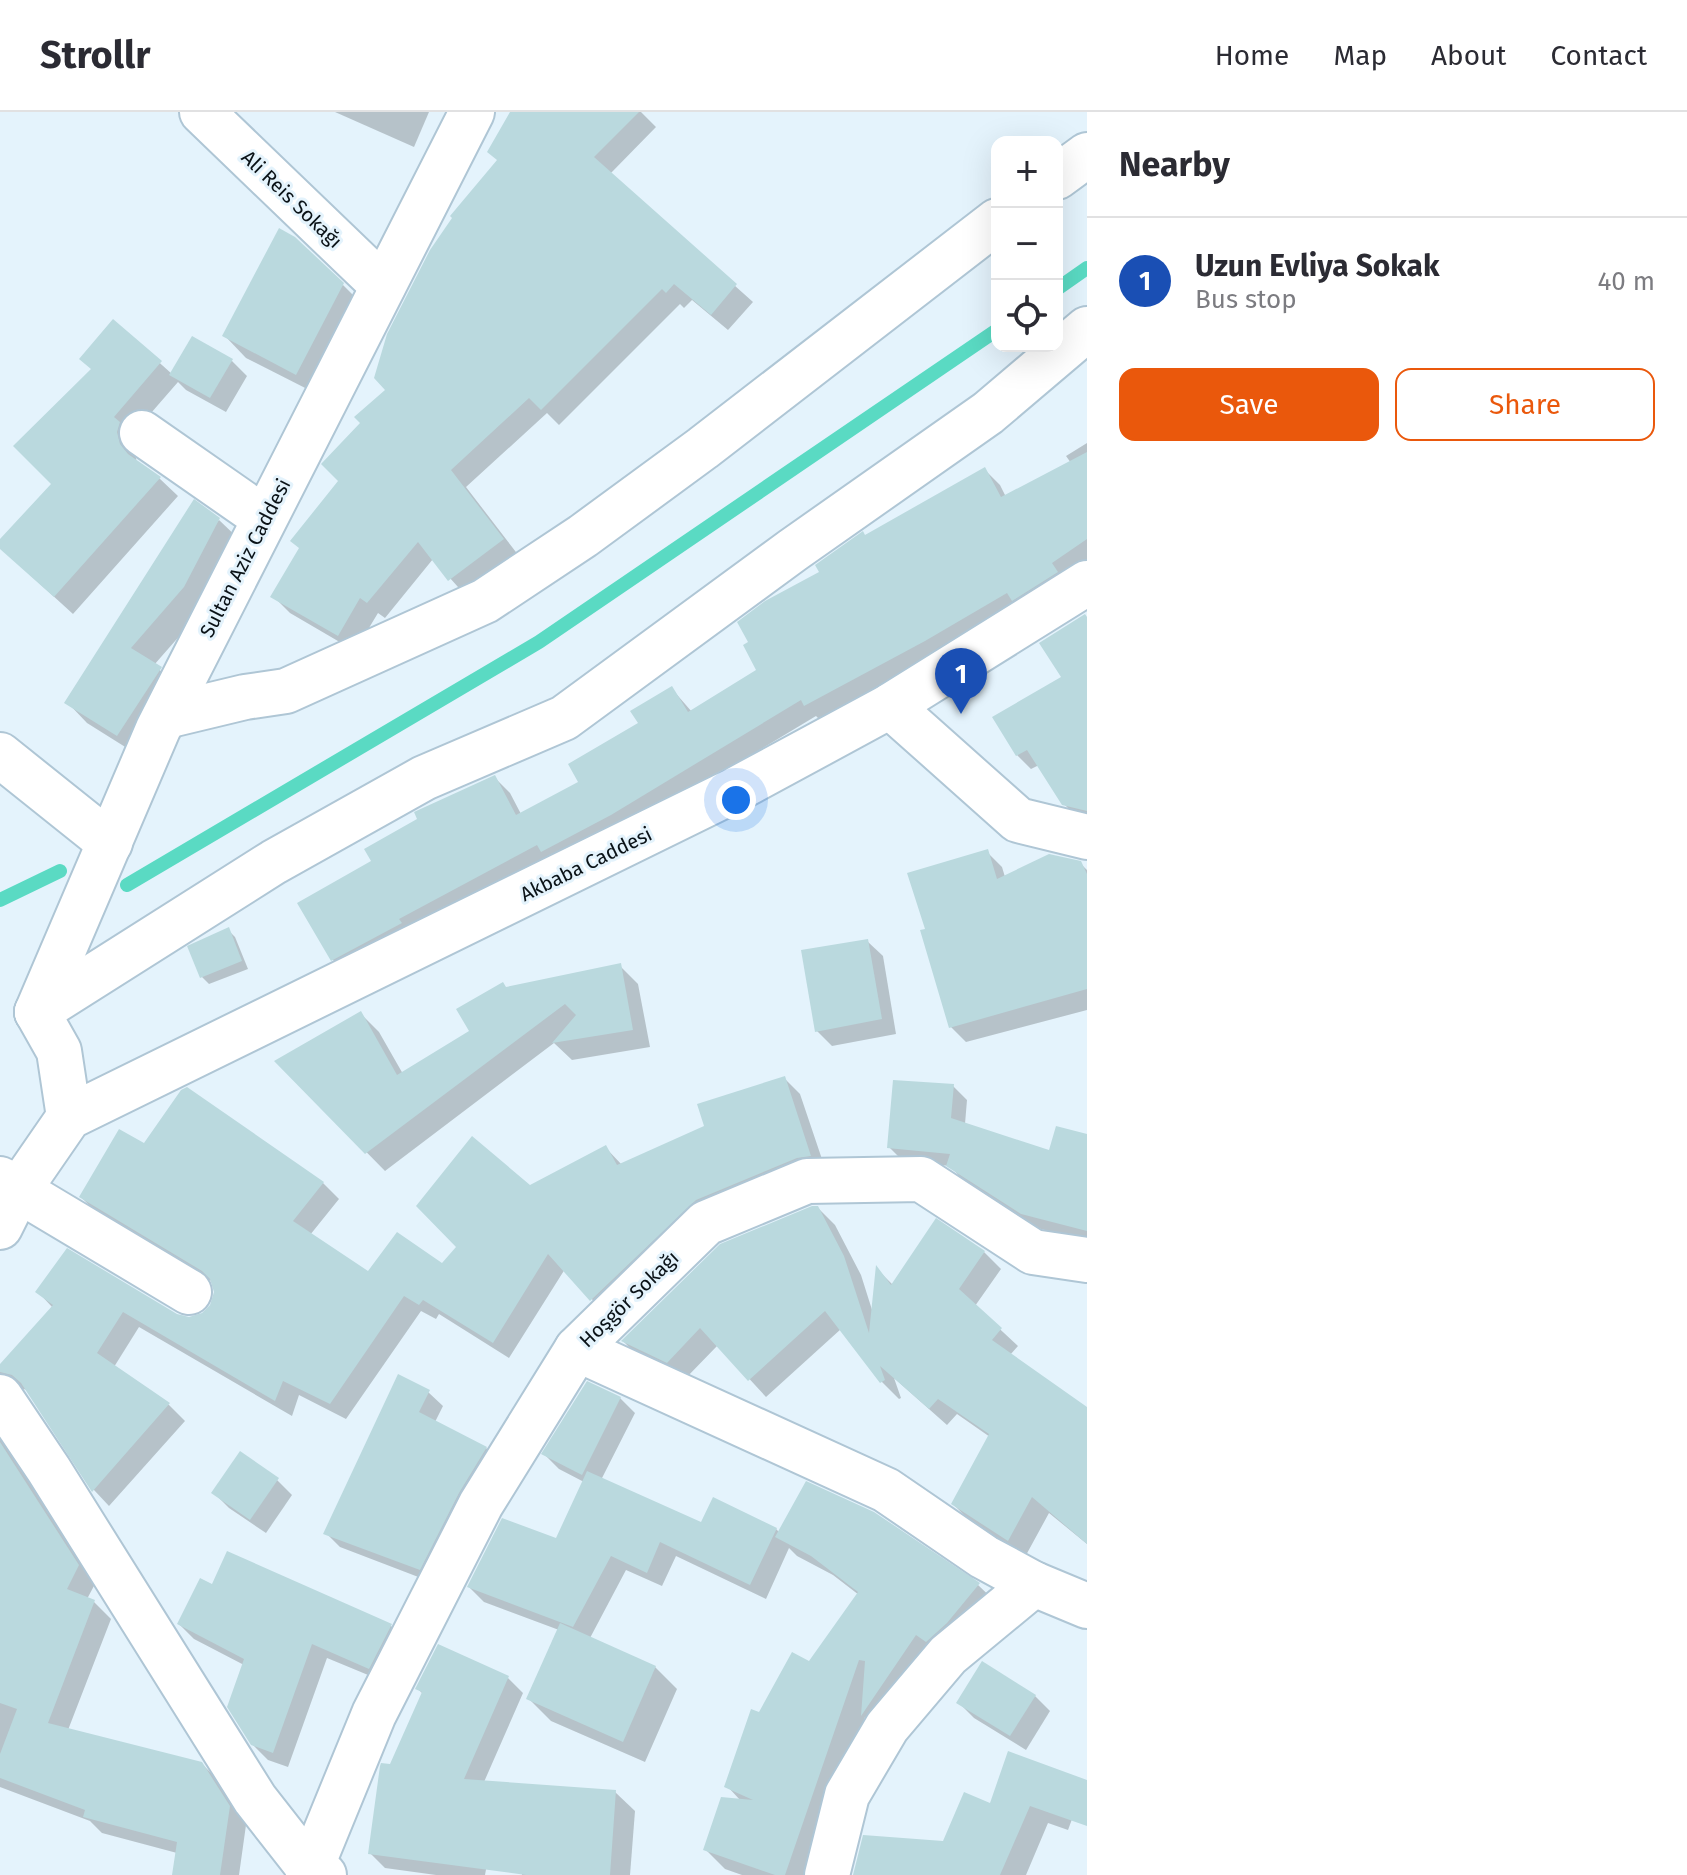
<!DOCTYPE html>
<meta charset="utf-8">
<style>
:root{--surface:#fff;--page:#f7f7f7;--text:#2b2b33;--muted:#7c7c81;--line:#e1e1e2;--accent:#ea580c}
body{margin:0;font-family:"Fira Sans",sans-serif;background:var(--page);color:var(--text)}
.controls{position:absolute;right:24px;top:24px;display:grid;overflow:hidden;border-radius:16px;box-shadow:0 8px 32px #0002}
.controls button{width:72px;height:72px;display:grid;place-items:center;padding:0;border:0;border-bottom:2px solid var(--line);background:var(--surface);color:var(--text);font:40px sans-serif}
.you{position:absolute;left:736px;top:688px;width:28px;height:28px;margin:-20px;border:6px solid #fff;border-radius:50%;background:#1a73e8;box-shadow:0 0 0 12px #1a73e833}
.badge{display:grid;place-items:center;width:52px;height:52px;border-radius:50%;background:var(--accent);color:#fff;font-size:26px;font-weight:700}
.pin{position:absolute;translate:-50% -66px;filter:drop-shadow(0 2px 4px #0008)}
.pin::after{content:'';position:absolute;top:42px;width:28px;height:24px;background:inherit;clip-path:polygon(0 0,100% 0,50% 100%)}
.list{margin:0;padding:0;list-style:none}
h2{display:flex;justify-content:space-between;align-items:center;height:104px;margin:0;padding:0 32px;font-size:34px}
h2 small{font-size:26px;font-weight:400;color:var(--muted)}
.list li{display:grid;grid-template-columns:52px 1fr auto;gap:24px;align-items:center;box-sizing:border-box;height:128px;padding:0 32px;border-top:2px solid var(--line)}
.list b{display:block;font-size:30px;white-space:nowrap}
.list p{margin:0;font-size:26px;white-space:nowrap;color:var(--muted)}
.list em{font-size:26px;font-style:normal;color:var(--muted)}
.actions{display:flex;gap:16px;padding:24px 32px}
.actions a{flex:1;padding:18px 0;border:2px solid var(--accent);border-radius:16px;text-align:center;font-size:28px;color:var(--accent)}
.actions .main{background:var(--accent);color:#fff}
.icon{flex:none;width:44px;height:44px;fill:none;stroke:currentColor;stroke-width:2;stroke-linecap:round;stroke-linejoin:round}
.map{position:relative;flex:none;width:1087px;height:1763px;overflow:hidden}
header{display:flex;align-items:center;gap:48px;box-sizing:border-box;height:112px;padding:0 40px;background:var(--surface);border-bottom:2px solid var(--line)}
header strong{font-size:38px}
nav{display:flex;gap:44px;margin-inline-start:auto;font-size:28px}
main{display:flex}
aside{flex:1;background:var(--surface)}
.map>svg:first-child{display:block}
</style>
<header>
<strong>Strollr</strong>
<nav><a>Home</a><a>Map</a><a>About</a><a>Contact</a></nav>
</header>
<main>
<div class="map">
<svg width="1087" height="1763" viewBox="0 0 1087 1763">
<rect width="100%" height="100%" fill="#e4f3fc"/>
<g fill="#0003">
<polygon points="335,0 429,0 414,35"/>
<polygon points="512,0 641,0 656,15 610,62 753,190 728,218 692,188 684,196 680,192 559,313 547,301 466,375 519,444 466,484 433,447 385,506 378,501 355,539 290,501 273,484 340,369 363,311 388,278 499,49"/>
<polygon points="343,173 365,195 319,283 246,246 225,224"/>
<polygon points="114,210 172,262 232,249 247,264 226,300 186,278 178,270 131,324 137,351 159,366 178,384 73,502 17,451 0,434 0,430 53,372 93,258"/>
<polygon points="1087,331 1087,452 1066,467 821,609 816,604 627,718 348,863 332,847 373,750 494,665 510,681 521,702 581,671 672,577 692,600 759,558 822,461 866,425 985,358 1000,373 1006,385 1071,351 1066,344"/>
<polygon points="219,408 240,428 204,496 154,553 181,577 138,643 87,611 67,590"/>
<polygon points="1087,507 1087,709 1079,707 1064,692 1039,653 1031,657 1017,643 1063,566"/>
<polygon points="987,740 1002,755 1005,765 1080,751 1087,758 1087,898 966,930 951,915 927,818"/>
<polygon points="228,818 235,825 248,857 209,872 202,865"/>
<polygon points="867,829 883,844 896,922 832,934 817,919"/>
<polygon points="620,854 638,872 650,935 572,948 554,931 385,1059 277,949 361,902 379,920 403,962 472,920 507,877"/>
<polygon points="784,966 800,982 826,1059 814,1061 607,1204 565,1157 509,1246 439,1202 436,1207 421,1199 346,1307 299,1283 292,1304 139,1215 114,1255 169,1293 185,1309 109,1394 94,1378 27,1278 0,1270 0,1255 53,1196 38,1180 189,1207 203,1203 212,1194 216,1180 213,1170 97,1101 81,1085 145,1034 323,1071 339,1087 310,1123 369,1161 442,1154 530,1076 605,1035 622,1053 707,1015"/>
<polygon points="953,974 967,988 965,1012 1051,1040 1087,1024 1087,1129 1037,1116 963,1068 950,1054 903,1049 889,1035"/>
<polygon points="818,1096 835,1113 861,1163 873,1201 877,1157 893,1173 984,1140 1001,1157 975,1194 1018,1234 1010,1243 1087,1297 1087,1432 1049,1401 1025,1445 970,1409 953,1392 990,1325 957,1302 947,1313 894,1266 901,1286 899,1287 882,1270 841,1217 766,1285 718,1233 685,1267 640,1246 623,1229"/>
<polygon points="428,1280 443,1294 435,1310 486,1336 500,1350 434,1471 340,1435 326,1421"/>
<polygon points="620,1286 635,1301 601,1368 702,1412 776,1417 780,1421 978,1473 998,1492 881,1622 865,1605 811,1763 742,1763 725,1757 705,1737 741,1689 727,1674 760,1602 810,1552 859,1483 833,1463 797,1444 789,1436 766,1487 676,1444 662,1474 626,1458 590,1526 655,1555 677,1577 645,1650 551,1609 529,1587 559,1518 484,1490 469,1475 557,1429 584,1370 559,1357 544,1342"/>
<polygon points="0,1325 95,1472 87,1487 94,1490 111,1507 68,1618 201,1651 219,1669 246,1713 239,1763 174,1763 177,1741 102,1721 90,1709 0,1675"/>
<polygon points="277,1368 292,1383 266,1421 229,1396 214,1381"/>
<polygon points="213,1474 391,1514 406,1529 385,1570 327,1546 288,1655 268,1648 252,1632 244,1553 194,1527 179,1512"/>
<polygon points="507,1565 523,1581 484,1670 499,1685 485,1763 436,1763 385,1756 370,1741 423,1582 417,1576"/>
<polygon points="1035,1584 1050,1599 1026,1638 974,1606 959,1591"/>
<polygon points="522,1673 615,1680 635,1699 630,1763 522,1763"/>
<polygon points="1082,1680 1068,1718 1048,1711 1026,1763 854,1763 944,1731 991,1694"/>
</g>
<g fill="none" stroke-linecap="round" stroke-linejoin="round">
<g stroke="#5adac3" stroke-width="14">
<polyline points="1057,177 1087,156"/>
<polyline points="127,773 539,530 997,218"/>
<polyline points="0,788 60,759"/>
</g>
</g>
<g fill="#bad9de">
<polygon points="510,0 639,0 594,45 737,172 711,203 674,172 666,181 662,177 541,298 529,286 451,358 504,427 448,469 418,430 367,491 360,486 338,524 270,485 299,436 290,429 338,369 321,352 360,311 354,305 385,278 374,266 387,222 430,138 452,106 450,104 497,48 487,40"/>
<polygon points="279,116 295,125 344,171 296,263 222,224"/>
<polygon points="113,207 162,249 114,305 120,310 117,320 120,332 128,342 161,365 54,485 0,437 0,427 51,372 13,334 91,257 79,247"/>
<polygon points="192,224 233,247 210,286 169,263"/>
<polygon points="1087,340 1087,427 1052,451 1058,460 1012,489 1007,481 925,529 804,594 801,588 611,703 541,740 537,733 399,807 402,811 331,849 297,791 371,749 364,737 417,707 414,700 495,663 516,703 578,670 568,652 638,611 630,599 672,574 688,600 756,558 743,533 748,530 737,510 765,489 819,460 815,453 863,419 865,423 985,355 1001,385"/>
<polygon points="194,387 220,406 184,475 131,536 162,555 117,624 64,591"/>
<polygon points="1085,502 1087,505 1087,699 1062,693 1027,638 1016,644 992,605 1061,565 1039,531"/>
<polygon points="988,737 997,767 1049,742 1081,749 1087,762 1087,877 949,916 920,818 925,817 907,761"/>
<polygon points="229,815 242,849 200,866 187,834"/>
<polygon points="868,827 882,907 815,920 801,838"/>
<polygon points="621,851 633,918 552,931 576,903 565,892 365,1042 274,949 361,899 397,963 469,919 456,897 503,870 506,875"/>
<polygon points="785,964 811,1044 797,1046 696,1088 590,1189 548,1142 493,1231 423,1188 419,1193 404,1184 330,1292 283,1269 275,1289 123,1200 97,1241 170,1291 92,1380 21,1271 12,1263 0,1260 0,1252 53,1193 35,1180 67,1136 177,1202 189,1205 202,1201 210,1193 214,1180 210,1167 202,1159 79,1085 119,1017 144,1031 181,978 187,975 324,1070 293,1109 368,1159 397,1120 442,1151 456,1135 416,1094 472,1024 530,1073 606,1033 617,1053 704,1014 697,992"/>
<polygon points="893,968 954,972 951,1006 1049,1038 1056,1014 1087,1022 1087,1119 1021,1102 946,1054 950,1042 887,1036"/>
<polygon points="812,1094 818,1094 844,1144 869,1221 876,1153 891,1173 936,1106 985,1139 959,1177 1002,1216 992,1228 1087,1295 1087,1432 1032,1385 1008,1429 951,1392 989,1322 938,1287 929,1297 880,1254 885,1268 880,1271 825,1199 748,1269 700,1216 667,1251 621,1229 720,1132"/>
<polygon points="398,1262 430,1278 419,1300 487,1335 459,1381 420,1458 323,1422"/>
<polygon points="587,1269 621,1285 582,1363 541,1342"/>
<polygon points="0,1330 79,1453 67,1477 95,1488 48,1611 202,1650 230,1694 220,1763 172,1763 177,1730 83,1705 85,1698 0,1666 0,1642 17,1597 0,1591"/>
<polygon points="240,1339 279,1366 250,1408 211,1381"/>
<polygon points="587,1359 701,1410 713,1385 777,1416 750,1473 660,1430 647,1461 611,1444 573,1515 467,1475 502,1406 556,1426"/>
<polygon points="806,1369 874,1400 980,1471 947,1511 926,1530 916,1523 861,1604 865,1549 859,1548 785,1763 775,1763 703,1738 721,1685 753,1688 724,1675 751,1597 759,1600 792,1540 809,1549 858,1480 811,1444 775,1425"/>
<polygon points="227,1439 392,1512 369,1557 312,1532 273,1641 251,1633 227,1595 244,1547 177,1512 200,1466 212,1472"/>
<polygon points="560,1511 656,1554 623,1630 526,1587"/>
<polygon points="438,1532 509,1564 464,1667 616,1678 610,1763 526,1763 368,1742 380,1654 381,1651 390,1652 422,1580 415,1577"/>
<polygon points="982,1549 1036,1583 1010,1624 956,1591"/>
<polygon points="1008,1639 1087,1668 1087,1714 1030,1694 1000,1763 853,1763 863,1723 943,1729 964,1680 990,1691"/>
</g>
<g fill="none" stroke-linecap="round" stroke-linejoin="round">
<defs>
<g id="minor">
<polyline points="202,0 383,174"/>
<polyline points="1057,65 1087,43"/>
<polyline points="142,321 264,406"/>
<polyline points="890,594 1018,708 1087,725"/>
<polyline points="166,604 245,585 286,579 485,489 583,424 703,336 997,109"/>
<polyline points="0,643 110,731"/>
<polyline points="37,900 274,750 424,666 564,606 793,438 988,301 1087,217"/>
<polyline points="37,900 158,617 472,0"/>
<polyline points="37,900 59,939 69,1005"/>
<polyline points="0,1067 189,1180"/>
<polyline points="577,1237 886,1378 984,1445 1034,1472 1087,1494"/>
<polyline points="0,1285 49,1358 255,1687 309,1756 324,1763"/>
<polyline points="308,1763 374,1602 481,1392 577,1237 706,1111 807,1069 921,1067 1033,1140 1087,1148"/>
<polyline points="827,1763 847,1683 887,1615 948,1543 1034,1472"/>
</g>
<polyline id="major" points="0,1115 18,1079 69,1005 731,680 890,594 1087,471"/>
</defs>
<use href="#minor" stroke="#afc6d5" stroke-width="48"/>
<use href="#major" stroke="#afc6d5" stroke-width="48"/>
<use href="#minor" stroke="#fff" stroke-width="44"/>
<use href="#major" stroke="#fff" stroke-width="44"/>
</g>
<g text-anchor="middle" stroke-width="6" stroke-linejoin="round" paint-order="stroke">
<g font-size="20" fill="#0a1217" stroke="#e4f3fc">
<text transform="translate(292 87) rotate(44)" y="7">Ali Reis Sokağı</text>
<text transform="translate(245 446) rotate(-63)" y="7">Sultan Aziz Caddesi</text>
<text transform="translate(586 752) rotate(-26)" y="7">Akbaba Caddesi</text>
<text transform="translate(629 1187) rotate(-44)" y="7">Hoşgör Sokağı</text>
</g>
</g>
</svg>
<div class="controls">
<button>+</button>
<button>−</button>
<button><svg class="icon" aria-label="locate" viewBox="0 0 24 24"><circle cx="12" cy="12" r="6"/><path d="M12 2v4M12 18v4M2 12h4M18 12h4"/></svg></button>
</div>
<div class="you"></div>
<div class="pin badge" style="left:961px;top:602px;background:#1a4fb4">1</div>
</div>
<aside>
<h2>Nearby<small></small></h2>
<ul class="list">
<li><span class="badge" style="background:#1a4fb4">1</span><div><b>Uzun Evliya Sokak</b><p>Bus stop</p></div><em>40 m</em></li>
</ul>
<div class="actions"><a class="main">Save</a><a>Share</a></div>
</aside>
</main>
